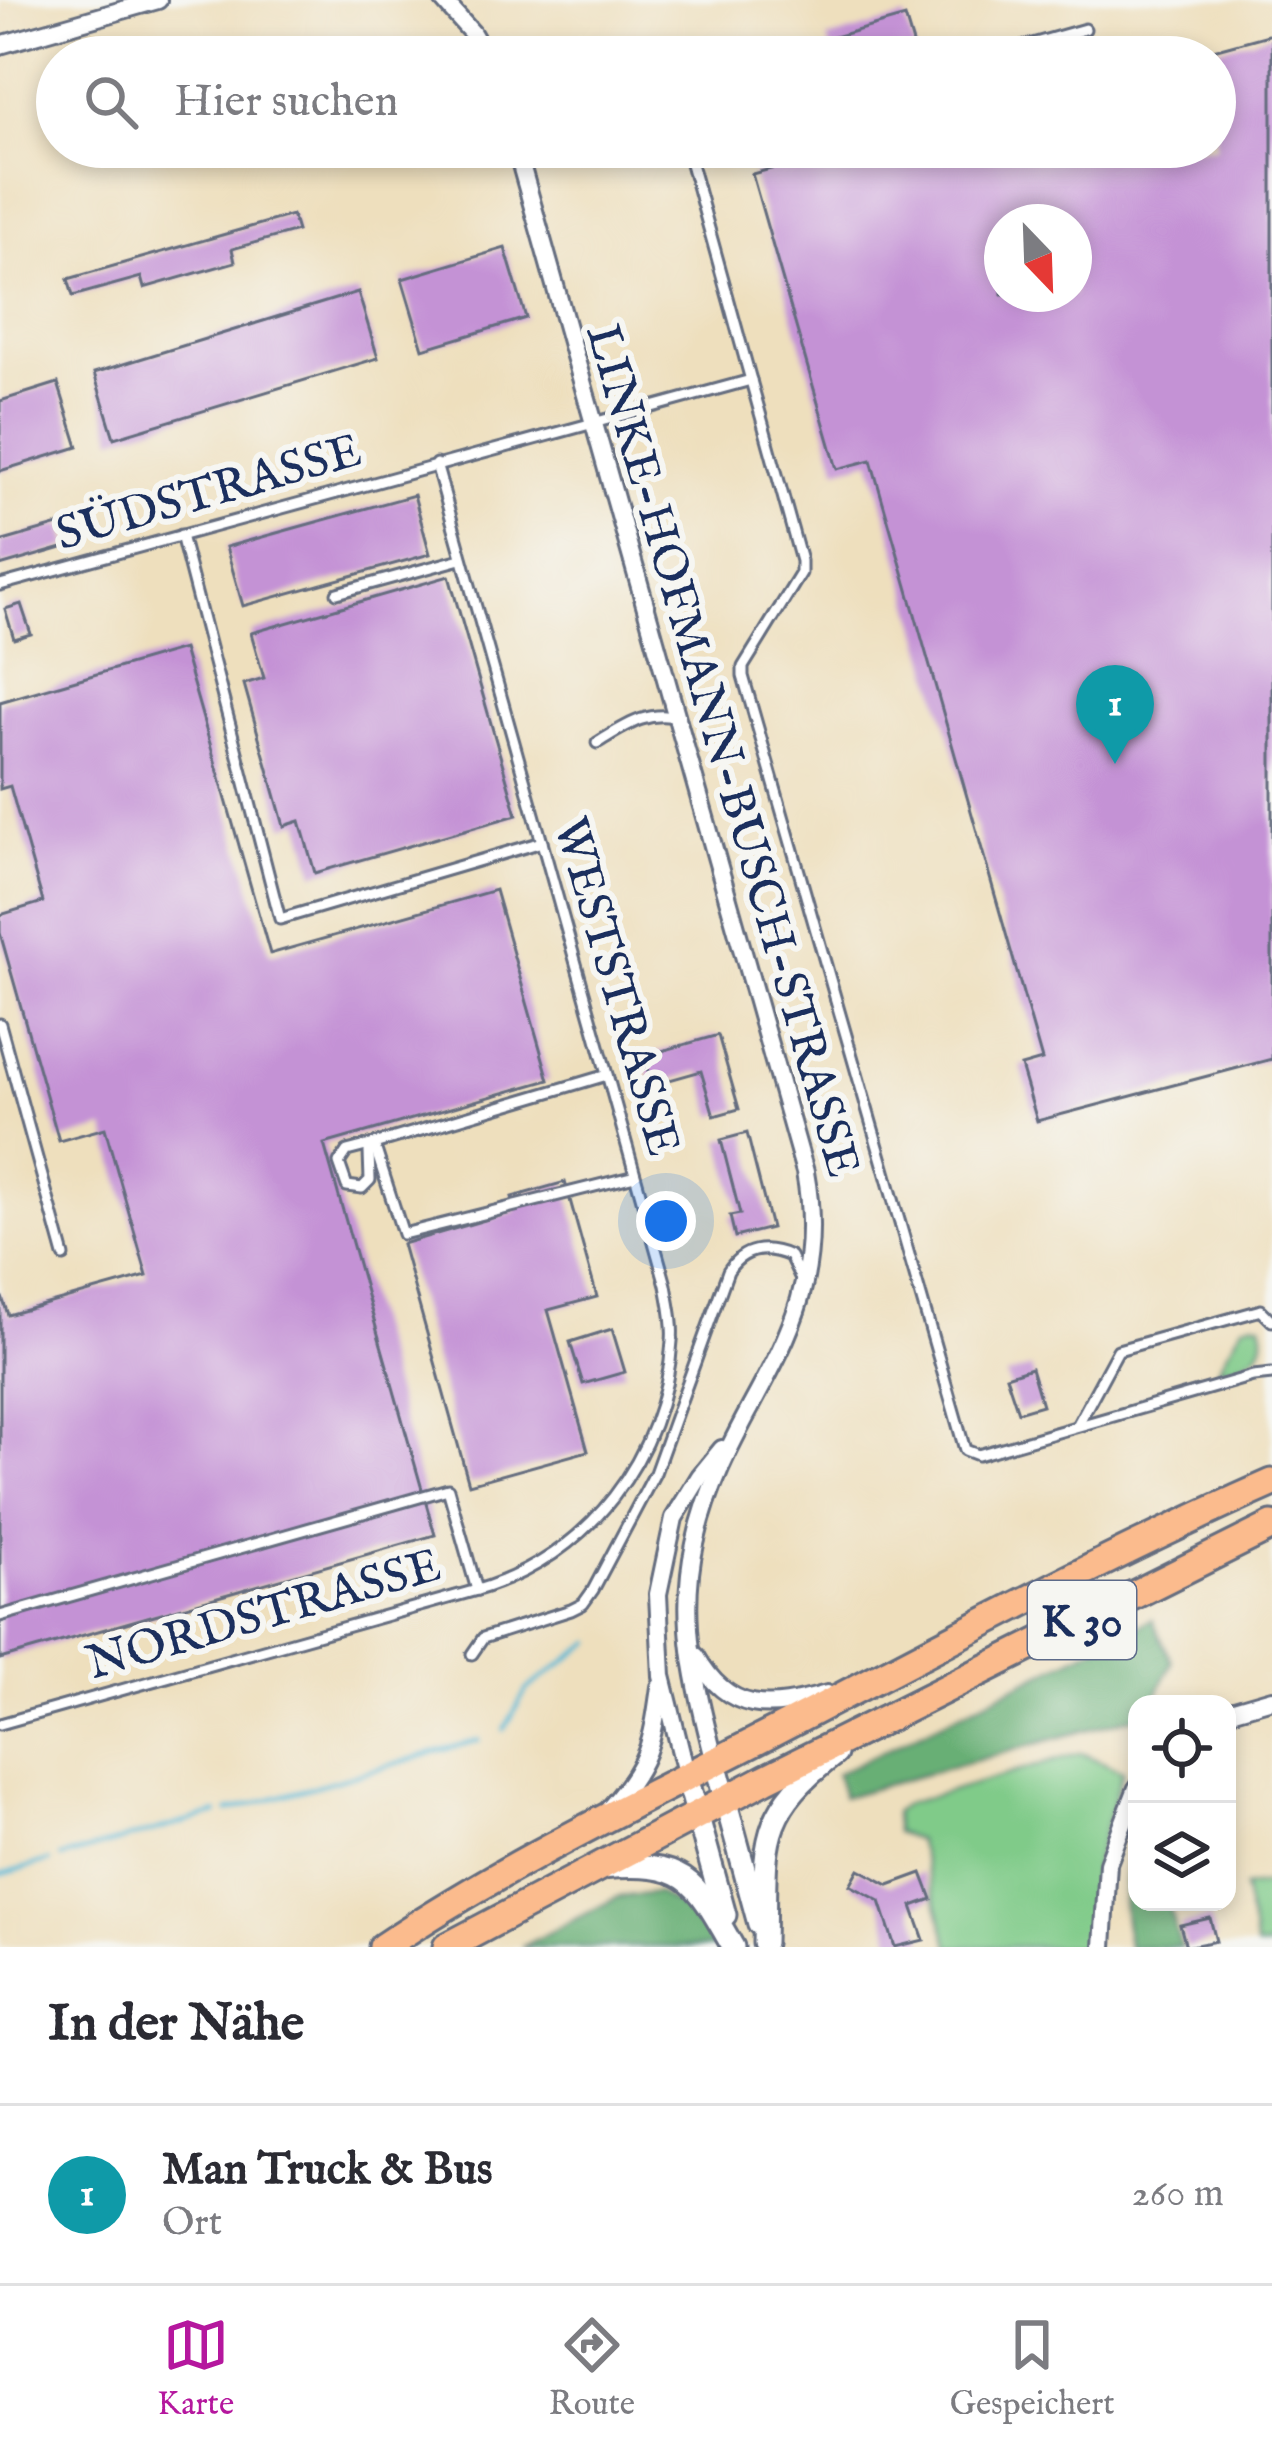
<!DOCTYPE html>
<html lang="de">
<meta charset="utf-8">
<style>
:root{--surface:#fff;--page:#f7f7f7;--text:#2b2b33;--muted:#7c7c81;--line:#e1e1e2;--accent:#b5179e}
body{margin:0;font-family:"IM FELL English",serif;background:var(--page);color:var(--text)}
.controls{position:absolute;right:36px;bottom:36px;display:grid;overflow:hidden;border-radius:24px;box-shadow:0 6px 18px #0003}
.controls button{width:108px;height:108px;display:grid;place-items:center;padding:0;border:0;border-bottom:3px solid var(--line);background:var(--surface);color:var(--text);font:60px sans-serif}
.compass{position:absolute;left:984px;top:204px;width:108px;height:108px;border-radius:50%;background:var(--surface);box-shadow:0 6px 18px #0003;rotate:157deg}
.you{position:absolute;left:666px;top:1221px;width:42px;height:42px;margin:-30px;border:9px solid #fff;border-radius:50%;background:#1a73e8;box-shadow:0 0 0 18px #1a73e833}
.badge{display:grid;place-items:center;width:78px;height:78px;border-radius:50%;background:var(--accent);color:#fff;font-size:39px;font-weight:700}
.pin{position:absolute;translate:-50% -99px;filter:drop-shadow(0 3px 6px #0008)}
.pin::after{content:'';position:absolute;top:63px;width:42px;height:36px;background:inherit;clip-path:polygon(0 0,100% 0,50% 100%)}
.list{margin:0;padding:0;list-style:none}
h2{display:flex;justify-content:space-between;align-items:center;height:156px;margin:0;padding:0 48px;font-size:51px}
h2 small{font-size:39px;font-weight:400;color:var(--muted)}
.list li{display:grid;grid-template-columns:78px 1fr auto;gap:36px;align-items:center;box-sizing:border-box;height:180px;padding:0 48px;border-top:3px solid var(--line)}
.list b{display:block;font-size:45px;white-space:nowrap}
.list p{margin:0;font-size:39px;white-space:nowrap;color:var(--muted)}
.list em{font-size:39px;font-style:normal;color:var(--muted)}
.icon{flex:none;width:66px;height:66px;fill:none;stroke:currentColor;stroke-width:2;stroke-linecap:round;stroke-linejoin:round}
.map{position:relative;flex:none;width:1272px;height:1947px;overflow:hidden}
.search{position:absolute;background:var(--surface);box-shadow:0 6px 18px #0003;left:36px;right:36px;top:36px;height:132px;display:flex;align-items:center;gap:30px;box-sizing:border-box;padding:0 42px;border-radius:66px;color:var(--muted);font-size:45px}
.sheet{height:336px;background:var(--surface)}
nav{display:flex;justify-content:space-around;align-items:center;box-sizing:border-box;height:168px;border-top:3px solid var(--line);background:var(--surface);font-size:33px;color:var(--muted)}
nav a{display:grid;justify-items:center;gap:6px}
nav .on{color:var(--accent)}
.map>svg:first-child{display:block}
</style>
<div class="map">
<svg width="1272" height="1947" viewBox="0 0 1272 1947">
<rect width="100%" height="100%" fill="#f6f6f2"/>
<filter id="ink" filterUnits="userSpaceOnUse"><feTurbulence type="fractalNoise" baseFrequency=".00833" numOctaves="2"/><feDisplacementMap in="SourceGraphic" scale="24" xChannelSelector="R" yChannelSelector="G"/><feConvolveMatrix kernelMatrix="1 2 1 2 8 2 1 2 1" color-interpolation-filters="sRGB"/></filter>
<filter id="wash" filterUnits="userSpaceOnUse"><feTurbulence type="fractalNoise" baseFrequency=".004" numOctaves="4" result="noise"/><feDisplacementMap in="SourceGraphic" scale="48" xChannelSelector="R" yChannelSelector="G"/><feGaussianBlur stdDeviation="2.7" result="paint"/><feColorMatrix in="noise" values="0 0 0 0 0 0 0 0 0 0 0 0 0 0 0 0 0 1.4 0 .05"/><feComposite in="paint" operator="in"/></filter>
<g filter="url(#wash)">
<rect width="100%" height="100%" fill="#eedfbd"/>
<g fill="#80cb89" stroke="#4e7d74" stroke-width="3">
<path d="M1253 1321 1261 1323C1272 1357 1242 1363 1217 1370L1243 1325Z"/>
<polygon points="1081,1753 1123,1771 1095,1862 1084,1947 950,1947 917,1840 895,1832 894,1812 905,1804"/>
<polygon points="1272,1883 1272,1947 1256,1947 1243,1888"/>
</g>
<g fill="#68af75" stroke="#426f6a" stroke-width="3">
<polygon points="1152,1619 1172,1662 1153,1704 1137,1704 1137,1716 843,1797 836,1774"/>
<polygon points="1137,1830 1137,1902 1167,1902 1181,1947 1128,1947 1123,1902 1131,1833"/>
<polygon points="657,1893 705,1922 713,1947 521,1947 618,1897"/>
</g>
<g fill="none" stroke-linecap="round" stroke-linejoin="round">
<g stroke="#53b6d2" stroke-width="4.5">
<polyline points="504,1730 527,1689 592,1642"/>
<polyline points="228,1811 479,1740"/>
<polyline points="61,1858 217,1813"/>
<polyline points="0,1875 49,1861"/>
</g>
</g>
<g id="blocks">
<g fill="#c492d5" fill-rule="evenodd">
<polygon points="905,17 917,57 833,57 827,39"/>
<path d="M1272 34V1059L1037 1121 1021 1066 1042 1060 871 460 837 469 752 174 852 147H1215V57L1191 56ZM1002 222H1074V294H1002Z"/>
<polygon points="292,215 297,231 232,249 235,262 144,288 141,277 73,296 68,279"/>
<polygon points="505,248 526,318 423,349 402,279"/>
<polygon points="358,292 378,358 114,438 94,373"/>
<polygon points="58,383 78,447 0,471 0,401"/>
<polygon points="414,495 430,554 243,606 226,547"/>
<polygon points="62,524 69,546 0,566 0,542"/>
<polygon points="449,576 517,815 315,873 300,821 284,826 244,684 264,678 251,633"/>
<polygon points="21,604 31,634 14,639 5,609"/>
<polygon points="183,649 270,954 495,890 549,1080 324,1144 435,1535 0,1659 0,1291 8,1315 147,1276 105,1128 59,1141 0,933 0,915 43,902 10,786 0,789 0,702"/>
<polygon points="718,1035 739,1109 714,1116 701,1071 652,1085 644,1056"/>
<polygon points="747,1133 771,1228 735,1237 730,1216 740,1214 721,1140"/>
<polygon points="565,1182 597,1297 548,1310 588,1451 469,1484 402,1244 516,1211 512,1197"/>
<polygon points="612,1329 625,1372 583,1384 570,1342"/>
<polygon points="1031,1368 1042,1405 1018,1412 1006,1376"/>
<polygon points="859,1869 889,1885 922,1873 932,1899 912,1906 924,1940 895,1947 880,1901 850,1885"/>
<polygon points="1210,1918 1216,1941 1186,1947 1180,1925"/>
</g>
</g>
</g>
<g filter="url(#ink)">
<use href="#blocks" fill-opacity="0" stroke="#656d7f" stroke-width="3"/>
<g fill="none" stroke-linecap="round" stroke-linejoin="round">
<defs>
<g id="service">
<polyline points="986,57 1085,29"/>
<polyline points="693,147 690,160 801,561 801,573 743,667 743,676 965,1450 978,1455 1253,1376 1272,1374"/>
<polyline points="181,535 280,919 542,842"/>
<polyline points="0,585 751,380"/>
<polyline points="337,593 461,559"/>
<path d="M597 743C624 727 647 709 679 718"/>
<polyline points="0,1024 64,1256"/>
<polyline points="607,1075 374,1144 403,1234 635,1176"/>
<polygon points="374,1144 369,1152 370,1180 362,1188 347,1186 339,1163 347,1151"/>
<polyline points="1078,1424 1118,1350 1261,1310 1272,1321"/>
<polyline points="0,1616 448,1489 477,1590"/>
<path d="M472 1654 483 1638 571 1610 583 1604 593 1590 655 1473 728 1271C743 1248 765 1245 790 1256L801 1279"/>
<path d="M0 1724 477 1590C589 1557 665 1457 672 1341 674 1322 669 1303 666 1285L436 464"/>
</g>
<g id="minor">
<polyline points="443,0 472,33 486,57"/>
<polyline points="0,45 158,0"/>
<path d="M516 147 805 1172C835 1336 726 1399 695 1544 678 1618 696 1690 715 1762"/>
<path d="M696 1656C729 1715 770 1710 827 1694"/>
<polyline points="1227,1712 1272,1699"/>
<polyline points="687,1777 662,1676 658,1594 674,1518 700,1476 722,1449"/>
<path d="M609 1809C649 1764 652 1744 660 1687"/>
<polyline points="1103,1947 1108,1863 1137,1788"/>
</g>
<g id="tertiary">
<polyline points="715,1762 759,1924"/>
<polyline points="687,1777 725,1915"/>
<path d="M602 1868C686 1861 694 1878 733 1947"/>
<path d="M764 1943C767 1849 753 1816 835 1754"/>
</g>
<g id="primary">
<path d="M383 1947C505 1865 636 1803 766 1736 934 1649 1099 1559 1272 1483"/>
<polyline points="447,1947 765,1779 1272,1526"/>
</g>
</defs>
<use href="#service" stroke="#656d7f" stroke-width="15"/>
<use href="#minor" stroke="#656d7f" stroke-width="22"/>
<use href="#tertiary" stroke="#656d7f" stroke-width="27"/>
<use href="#primary" stroke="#656d7f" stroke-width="33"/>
<use href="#service" stroke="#fff" stroke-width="9"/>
<use href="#minor" stroke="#fff" stroke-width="16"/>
<use href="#tertiary" stroke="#fff" stroke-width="21"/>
<use href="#primary" stroke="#fbbb8d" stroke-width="27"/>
</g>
</g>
<g text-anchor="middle" stroke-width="12" stroke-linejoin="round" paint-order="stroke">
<rect fill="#f6f6f2" stroke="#5d6b8a" stroke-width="3" x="1028" y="1581" width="108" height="78" rx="9"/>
<g font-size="45" font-weight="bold" fill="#1b2f5e">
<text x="1082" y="1636">K 30</text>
</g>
<g font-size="48" fill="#1b2f5e" stroke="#f6f6f2">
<text transform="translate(208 490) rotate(-16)" y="17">SÜDSTRASSE</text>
<text transform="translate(725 750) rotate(74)" y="17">LINKE-HOFMANN-BUSCH-STRASSE</text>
<text transform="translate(619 986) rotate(74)" y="17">WESTSTRASSE</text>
<text transform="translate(263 1612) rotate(-16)" y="17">NORDSTRASSE</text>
</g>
</g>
</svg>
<div class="controls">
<button><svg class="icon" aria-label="locate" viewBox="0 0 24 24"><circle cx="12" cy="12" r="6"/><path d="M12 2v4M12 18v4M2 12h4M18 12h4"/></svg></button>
<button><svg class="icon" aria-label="layers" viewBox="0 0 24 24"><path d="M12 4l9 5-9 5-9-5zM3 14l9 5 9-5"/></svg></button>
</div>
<svg class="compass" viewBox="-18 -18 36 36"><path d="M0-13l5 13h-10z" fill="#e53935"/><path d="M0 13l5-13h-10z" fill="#7c7c81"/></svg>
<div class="you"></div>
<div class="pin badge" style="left:1115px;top:764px;background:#0f9aa8">1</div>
<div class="search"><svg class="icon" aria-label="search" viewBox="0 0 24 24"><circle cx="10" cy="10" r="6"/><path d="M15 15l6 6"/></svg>Hier suchen</div>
</div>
<section class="sheet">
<h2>In der Nähe<small></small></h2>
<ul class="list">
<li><span class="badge" style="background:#0f9aa8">1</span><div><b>Man Truck &amp; Bus</b><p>Ort</p></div><em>260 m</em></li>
</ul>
</section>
<nav>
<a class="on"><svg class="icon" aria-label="map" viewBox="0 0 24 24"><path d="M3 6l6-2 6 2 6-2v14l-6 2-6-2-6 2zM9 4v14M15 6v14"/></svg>Karte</a>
<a><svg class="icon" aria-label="directions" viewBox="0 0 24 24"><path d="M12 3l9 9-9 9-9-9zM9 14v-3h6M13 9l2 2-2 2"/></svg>Route</a>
<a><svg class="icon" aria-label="saved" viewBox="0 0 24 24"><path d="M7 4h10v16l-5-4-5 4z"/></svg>Gespeichert</a>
</nav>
